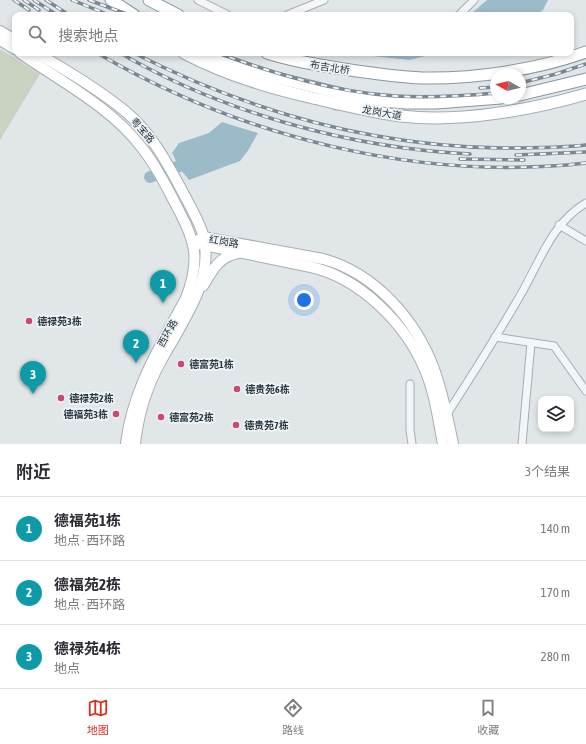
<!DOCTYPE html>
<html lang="zh">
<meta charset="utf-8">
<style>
:root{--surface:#fff;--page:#f7f7f7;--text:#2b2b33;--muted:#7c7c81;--line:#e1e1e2;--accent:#d93025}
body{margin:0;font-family:"Asap Condensed","Noto Sans SC",sans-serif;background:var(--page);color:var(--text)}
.controls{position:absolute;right:12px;bottom:12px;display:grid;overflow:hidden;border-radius:8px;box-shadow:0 2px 6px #0003}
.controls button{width:36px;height:36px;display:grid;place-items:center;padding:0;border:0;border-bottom:1px solid var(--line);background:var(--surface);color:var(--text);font:20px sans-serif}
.compass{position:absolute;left:490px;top:68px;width:36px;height:36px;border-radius:50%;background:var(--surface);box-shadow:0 2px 6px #0003;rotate:278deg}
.you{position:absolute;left:304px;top:300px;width:14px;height:14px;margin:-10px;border:3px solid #fff;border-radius:50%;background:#1a73e8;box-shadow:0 0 0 6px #1a73e833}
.badge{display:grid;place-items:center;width:26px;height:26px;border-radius:50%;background:var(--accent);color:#fff;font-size:13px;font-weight:700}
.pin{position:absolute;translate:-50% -33px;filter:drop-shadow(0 1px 2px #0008)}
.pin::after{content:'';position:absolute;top:21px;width:14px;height:12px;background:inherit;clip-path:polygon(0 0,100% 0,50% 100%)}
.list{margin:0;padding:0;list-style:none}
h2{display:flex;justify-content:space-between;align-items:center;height:52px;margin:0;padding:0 16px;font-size:17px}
h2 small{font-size:13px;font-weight:400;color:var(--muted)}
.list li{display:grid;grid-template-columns:26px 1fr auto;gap:12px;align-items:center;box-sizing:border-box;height:64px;padding:0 16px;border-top:1px solid var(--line)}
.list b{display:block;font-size:15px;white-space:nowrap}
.list p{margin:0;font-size:13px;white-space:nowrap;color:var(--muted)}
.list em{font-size:13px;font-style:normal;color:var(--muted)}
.icon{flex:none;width:22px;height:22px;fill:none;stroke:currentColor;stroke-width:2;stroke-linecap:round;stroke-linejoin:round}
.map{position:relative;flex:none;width:586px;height:444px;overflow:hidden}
.search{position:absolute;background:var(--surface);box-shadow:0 2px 6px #0003;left:12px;right:12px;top:12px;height:44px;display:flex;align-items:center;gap:10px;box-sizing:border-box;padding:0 14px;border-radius:8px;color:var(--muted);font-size:15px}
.sheet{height:244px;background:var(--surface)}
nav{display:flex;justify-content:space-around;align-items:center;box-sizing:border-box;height:56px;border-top:1px solid var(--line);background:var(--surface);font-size:11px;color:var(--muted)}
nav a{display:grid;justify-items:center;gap:2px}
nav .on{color:var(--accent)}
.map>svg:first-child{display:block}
</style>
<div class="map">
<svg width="586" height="444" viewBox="0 0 586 444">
<rect width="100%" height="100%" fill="#e1e6e9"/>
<polygon fill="#cad3c2" points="0,49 40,74 0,140"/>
<g fill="#9cbbc9">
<polygon points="487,0 548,0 543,10 536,15 466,15 473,12"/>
<polygon points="343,53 438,53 409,60"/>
<polygon points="222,122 258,133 249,149 240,161 189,180 180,169 172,153 179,143 209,133"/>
</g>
<polygon fill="#e1e6e9" points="341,53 388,58 409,60 404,61 388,60 349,56 342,55"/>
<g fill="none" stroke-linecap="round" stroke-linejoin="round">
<polyline stroke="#9cbbc9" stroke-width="12" points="150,177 193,161"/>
<defs>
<g id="minor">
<polyline points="198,0 228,15"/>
<polyline points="287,15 324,0"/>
<polyline points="459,15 474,0"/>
<polyline points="559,225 586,241"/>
<polyline points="495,337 554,346 586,391"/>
<polyline points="410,384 410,430 412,444"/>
<path d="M447 414C471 377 495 339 517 301 538 267 550 224 586 203"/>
<polyline points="522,444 531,343"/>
</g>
<g id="secondary">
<polyline points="0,31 15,40"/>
<polyline points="0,40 15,49"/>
<path d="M20 53C62 82 111 107 142 148 156 165 165 184 175 203 194 239 202 257 186 298 161 345 132 390 126 444"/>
<path d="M37 53C67 71 98 89 125 111 153 134 170 168 187 200 193 212 201 225 204 238 208 256 204 278 197 294 187 318 173 339 161 361 147 386 138 415 135 444"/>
<path d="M198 240 203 237 323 259C375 273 416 320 434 369 443 394 448 419 453 444"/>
<path d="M199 244 311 267C360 278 406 324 425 370 435 393 438 419 443 444"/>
<path d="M203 286C212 271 219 256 238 253"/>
</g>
<path id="primary" d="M184 53C223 74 266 87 309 97 339 104 370 112 401 116 458 123 531 110 586 94"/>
<g id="trunk">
<polyline points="111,0 134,15"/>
<polyline points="149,0 178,15"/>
<polyline points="200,53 273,77 367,100 406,103 436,103 501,98"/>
<path d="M267 53C292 61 318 65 344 69 370 73 396 77 422 78 475 79 536 70 586 52"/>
<polyline points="520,95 586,79"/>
<polyline points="337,104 358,101"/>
</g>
</defs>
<use href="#minor" stroke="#a6aeb3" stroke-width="9"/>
<use href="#secondary" stroke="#a6aeb3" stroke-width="12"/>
<use href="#primary" stroke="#a0adb5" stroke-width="13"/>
<use href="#trunk" stroke="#8896a0" stroke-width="13"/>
<use href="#minor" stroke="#f3f6f8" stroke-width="7"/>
<use href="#secondary" stroke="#fff" stroke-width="10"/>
<use href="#primary" stroke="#fff" stroke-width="11"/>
<use href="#trunk" stroke="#fff" stroke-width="11"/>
<defs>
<g id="rail">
<polyline points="14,0 29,10"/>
<polyline points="24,0 39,10"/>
<polyline points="34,0 57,15"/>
<polyline points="46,0 69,15"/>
<polyline points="72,0 109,15"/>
<polyline points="89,0 129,15"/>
<path d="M97 53C242 137 418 182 586 163"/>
<path d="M120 53C224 113 350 148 470 154"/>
<path d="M134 53C250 112 371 146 502 148 530 148 558 148 586 145"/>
<path d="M218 53C275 74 334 92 395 96 429 98 463 96 496 93"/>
<polyline points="520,83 556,74 586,64"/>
<polyline points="480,88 496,87"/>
<polyline points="516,155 586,152"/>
<polyline points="460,159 524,160"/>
</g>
</defs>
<use href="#rail" stroke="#7a8893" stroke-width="3.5"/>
<use href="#rail" stroke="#f0f4f7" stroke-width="2" stroke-dasharray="6" stroke-linecap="butt"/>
</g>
<g fill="#ce4676" stroke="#f0f4f7" stroke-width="1.5">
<circle cx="29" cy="321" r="4"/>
<circle cx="181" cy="364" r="4"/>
<circle cx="237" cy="389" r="4"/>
<circle cx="61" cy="398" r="4"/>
<circle cx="116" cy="414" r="4"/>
<circle cx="161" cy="417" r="4"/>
<circle cx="236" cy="425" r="4"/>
</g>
<g text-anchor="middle" stroke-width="3.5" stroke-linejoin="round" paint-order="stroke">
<g font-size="10" fill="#293741" stroke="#f0f4f7">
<text transform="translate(330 67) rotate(9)" y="4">布吉北桥</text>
<text transform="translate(382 112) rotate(10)" y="4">龙岗大道</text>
<text transform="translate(143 130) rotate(48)" y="4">粤宝路</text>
<text transform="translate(224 241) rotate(10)" y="4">红岗路</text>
<text transform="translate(167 333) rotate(-61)" y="4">西环路</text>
</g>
<g font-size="10" font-weight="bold" fill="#293741" stroke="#f0f4f7" text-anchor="start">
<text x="37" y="325">德禄苑3栋</text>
<text x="189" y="368">德富苑1栋</text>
<text x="245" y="393">德贵苑6栋</text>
<text x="69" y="402">德禄苑2栋</text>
<text x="108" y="418" text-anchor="end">德福苑3栋</text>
<text x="169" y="421">德富苑2栋</text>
<text x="244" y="429">德贵苑7栋</text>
</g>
</g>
</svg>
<div class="controls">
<button><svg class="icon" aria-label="layers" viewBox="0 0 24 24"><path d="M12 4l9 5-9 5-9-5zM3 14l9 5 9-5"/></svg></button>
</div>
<svg class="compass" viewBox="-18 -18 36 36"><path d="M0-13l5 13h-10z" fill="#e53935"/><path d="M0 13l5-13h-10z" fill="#7c7c81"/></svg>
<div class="you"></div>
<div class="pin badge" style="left:163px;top:303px;background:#0f9aa8">1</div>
<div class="pin badge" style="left:136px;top:363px;background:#0f9aa8">2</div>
<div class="pin badge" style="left:33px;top:394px;background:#0f9aa8">3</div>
<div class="search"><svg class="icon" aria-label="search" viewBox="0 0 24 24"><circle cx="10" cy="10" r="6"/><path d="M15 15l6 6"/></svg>搜索地点</div>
</div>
<section class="sheet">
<h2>附近<small>3个结果</small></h2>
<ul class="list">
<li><span class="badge" style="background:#0f9aa8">1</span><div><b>德福苑1栋</b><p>地点 · 西环路</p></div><em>140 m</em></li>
<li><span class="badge" style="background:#0f9aa8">2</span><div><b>德福苑2栋</b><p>地点 · 西环路</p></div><em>170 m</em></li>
<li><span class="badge" style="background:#0f9aa8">3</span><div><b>德禄苑4栋</b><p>地点</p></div><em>280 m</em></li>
</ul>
</section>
<nav>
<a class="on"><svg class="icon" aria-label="map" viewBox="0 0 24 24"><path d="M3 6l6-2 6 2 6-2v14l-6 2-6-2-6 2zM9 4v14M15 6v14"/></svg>地图</a>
<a><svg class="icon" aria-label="directions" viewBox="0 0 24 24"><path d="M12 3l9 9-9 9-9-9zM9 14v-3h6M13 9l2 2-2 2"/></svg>路线</a>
<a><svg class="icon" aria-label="saved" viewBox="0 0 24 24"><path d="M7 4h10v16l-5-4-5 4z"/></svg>收藏</a>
</nav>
